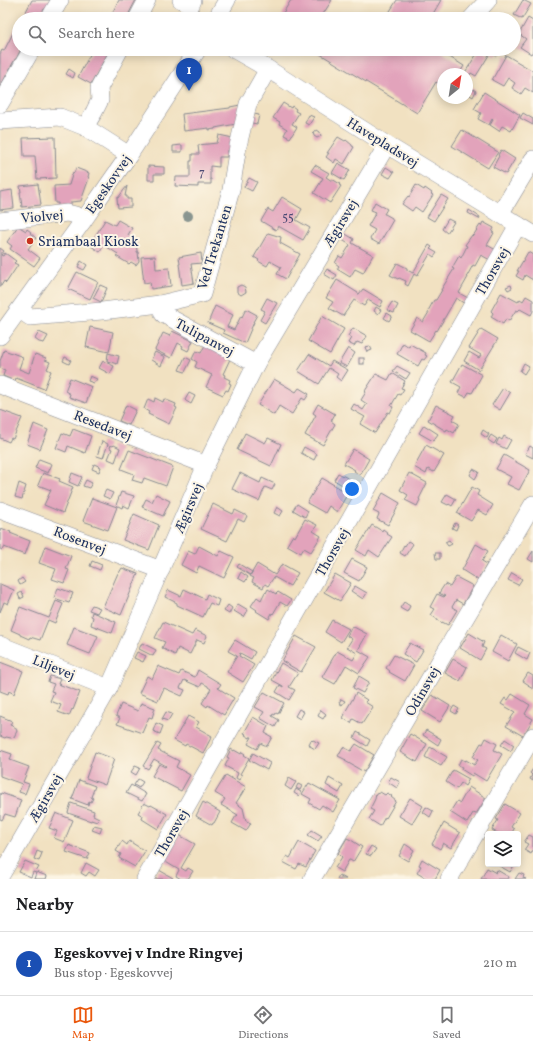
<!DOCTYPE html>
<meta charset="utf-8">
<style>
:root{--surface:#fff;--page:#f6f6f6;--text:#202124;--muted:#757577;--line:#e0e0e0;--accent:#ea580c}
body{margin:0;font-family:Vollkorn,serif;background:var(--page);color:var(--text)}
.controls{position:absolute;right:12px;bottom:12px;display:grid;overflow:hidden;border-radius:4px;box-shadow:0 2px 10px #0003}
.controls button{width:36px;height:36px;display:grid;place-items:center;padding:0;border:0;border-bottom:1px solid var(--line);background:var(--surface);color:var(--text);font:20px sans-serif}
.compass{position:absolute;left:437px;top:68px;width:36px;height:36px;border-radius:50%;background:var(--surface);box-shadow:0 2px 10px #0003;rotate:30deg}
.you{position:absolute;left:352px;top:489px;width:14px;height:14px;margin:-10px;border:3px solid #fff;border-radius:50%;background:#1a73e8;box-shadow:0 0 0 6px #1a73e833}
.badge{display:grid;place-items:center;width:26px;height:26px;border-radius:50%;background:var(--accent);color:#fff;font-size:13px;font-weight:700}
.pin{position:absolute;translate:-50% -33px;filter:drop-shadow(0 1px 2px #0008)}
.pin::after{content:'';position:absolute;top:21px;width:14px;height:12px;background:inherit;clip-path:polygon(0 0,100% 0,50% 100%)}
.list{margin:0;padding:0;list-style:none}
h2{display:flex;justify-content:space-between;align-items:center;height:52px;margin:0;padding:0 16px;font-size:17px}
h2 small{font-size:13px;font-weight:400;color:var(--muted)}
.list li{display:grid;grid-template-columns:26px 1fr auto;gap:12px;align-items:center;box-sizing:border-box;height:64px;padding:0 16px;border-top:1px solid var(--line)}
.list b{display:block;font-size:15px;white-space:nowrap}
.list p{margin:0;font-size:13px;white-space:nowrap;color:var(--muted)}
.list em{font-size:13px;font-style:normal;color:var(--muted)}
.icon{flex:none;width:22px;height:22px;fill:none;stroke:currentColor;stroke-width:2;stroke-linecap:round;stroke-linejoin:round}
.map{position:relative;flex:none;width:533px;height:879px;overflow:hidden}
.search{position:absolute;background:var(--surface);box-shadow:0 2px 10px #0003;left:12px;right:12px;top:12px;height:44px;display:flex;align-items:center;gap:10px;box-sizing:border-box;padding:0 14px;border-radius:22px;color:var(--muted);font-size:15px}
.sheet{height:116px;background:var(--surface)}
nav{display:flex;justify-content:space-around;align-items:center;box-sizing:border-box;height:56px;border-top:1px solid var(--line);background:var(--surface);font-size:11px;color:var(--muted)}
nav a{display:grid;justify-items:center;gap:2px}
nav .on{color:var(--accent)}
.map>svg:first-child{display:block}
</style>
<div class="map">
<svg width="533" height="879" viewBox="0 0 533 879">
<rect width="100%" height="100%" fill="#fcf5e5"/>
<filter id="ink" filterUnits="userSpaceOnUse"><feTurbulence type="fractalNoise" baseFrequency=".025" numOctaves="2"/><feDisplacementMap in="SourceGraphic" scale="8" xChannelSelector="R" yChannelSelector="G"/><feConvolveMatrix kernelMatrix="1 2 1 2 8 2 1 2 1" color-interpolation-filters="sRGB"/></filter>
<filter id="wash" filterUnits="userSpaceOnUse"><feTurbulence type="fractalNoise" baseFrequency=".012" numOctaves="4" result="noise"/><feDisplacementMap in="SourceGraphic" scale="16" xChannelSelector="R" yChannelSelector="G"/><feGaussianBlur stdDeviation="0.9" result="paint"/><feColorMatrix in="noise" values="0 0 0 0 0 0 0 0 0 0 0 0 0 0 0 0 0 1.4 0 .05"/><feComposite in="paint" operator="in"/></filter>
<g filter="url(#wash)">
<rect width="100%" height="100%" fill="#f1e1c1"/>
<g id="blocks">
<g fill="#e2a3bb">
<polygon points="32,0 51,0 46,9 44,9 39,19 22,19"/>
<polygon points="119,0 136,0 126,19 109,19"/>
<polygon points="291,0 332,0 320,19 282,19 283,13"/>
<polygon points="397,0 441,0 430,19 385,19"/>
<polygon points="523,0 531,4 522,19 514,15"/>
<polygon points="528,18 533,21 533,51 531,54 520,47 526,39 519,34"/>
<polygon points="17,25 19,25 19,49 21,49 16,59 15,59 0,87 0,54 2,50 4,51"/>
<polygon points="93,49 110,49 91,84 78,77"/>
<polygon points="312,49 364,49 366,50 367,49 437,49 464,66 459,74 443,74 443,86 436,82 417,113"/>
<polygon points="480,49 489,55 476,76 471,73 467,79 467,74 464,74"/>
<polygon points="493,49 500,49 496,56 491,53"/>
<polygon points="506,55 533,71 533,93 525,88 521,94 512,88 515,83 508,78 503,86 492,80"/>
<polygon points="69,69 75,73 73,78 66,74"/>
<polygon points="471,88 476,91 473,97 467,93"/>
<polygon points="484,92 520,115 511,131 502,126 499,131 490,125 493,120 492,119 489,125 478,119 481,113 474,109"/>
<polygon points="283,103 291,108 292,106 296,109 295,111 299,113 292,124 297,127 290,138 284,135 287,129 279,124 280,122 273,118"/>
<polygon points="240,105 236,124 215,128 215,129 209,130 209,128 184,131 182,114 230,108 230,107"/>
<polygon points="523,113 533,119 533,125 520,118"/>
<polygon points="254,114 259,115 257,124 252,123"/>
<polygon points="309,115 314,117 309,125 305,123"/>
<polygon points="317,130 320,132 321,136 317,138 314,136 313,132"/>
<polygon points="462,130 498,152 488,168 452,146"/>
<polygon points="219,135 233,138 230,151 227,151 227,157 219,157 219,167 210,166 210,179 211,179 211,184 198,184 198,187 175,186 176,177 190,177 190,161 192,161 192,154 199,154 198,145 217,143"/>
<polygon points="55,137 56,178 37,179 35,156 24,156 23,138"/>
<polygon points="338,137 345,141 346,140 352,145 352,146 354,147 344,164 336,159 334,163 326,157 329,153 327,153"/>
<polygon points="182,145 182,152 173,152 173,146"/>
<polygon points="501,150 515,159 506,174 493,167 499,156 498,155"/>
<polygon points="338,163 350,170 344,180 332,173"/>
<polygon points="315,165 329,173 326,177 332,181 332,179 340,184 339,185 341,186 330,203 314,193 323,178 311,171"/>
<polygon points="148,166 164,167 164,174 154,174 154,180 148,180"/>
<polygon points="386,167 394,172 390,178 382,174"/>
<polygon points="76,168 89,173 88,177 89,178 81,201 71,202 71,207 58,208 58,203 55,203 54,186 69,185 73,172 74,173"/>
<polygon points="249,178 257,182 252,191 244,187"/>
<polygon points="38,184 41,205 22,207 20,192 21,192 20,186"/>
<polygon points="416,185 424,190 425,188 432,193 431,194 433,195 422,212 415,207 412,211 402,204 408,196 409,197"/>
<polygon points="127,186 125,196 127,196 127,199 131,199 131,207 118,208 117,198 118,198"/>
<polygon points="12,190 14,208 0,210 0,192"/>
<polygon points="441,195 448,199 434,221 427,217"/>
<polygon points="282,197 302,209 296,220 310,228 303,240 278,226 276,230 261,221 268,209 273,212"/>
<polygon points="375,202 387,209 384,214 385,214 392,218 392,219 393,220 379,244 370,239 375,230 368,226 376,212 371,210"/>
<polygon points="469,210 480,217 479,219 468,213"/>
<polygon points="448,219 454,222 447,233 442,229"/>
<polygon points="105,220 115,225 118,220 132,228 128,235 132,237 131,238 136,242 137,251 137,252 138,252 139,261 136,265 131,262 129,264 116,256 118,254 104,245 100,252 91,246 95,239 94,238"/>
<polygon points="483,222 494,228 492,232 494,233 487,245 496,250 490,260 481,255 475,266 473,265 467,276 468,277 459,293 468,298 465,304 456,298 437,331 436,330 429,341 410,330 417,318 423,322 429,312 428,311 434,300 436,300 442,290 441,290 454,269 452,268 459,256 461,258 467,246 465,245 472,235 473,236 480,225 481,226"/>
<polygon points="18,226 26,231 27,229 31,232 30,233 36,238 28,249 40,258 34,266 10,249 12,246 7,242"/>
<polygon points="268,233 281,237 280,243 300,254 286,279 277,274 281,267 270,261 267,266 258,261 259,260 254,257"/>
<polygon points="344,233 354,239 352,243 373,255 363,273 355,269 350,277 337,269 339,266 335,263 339,256 342,258 350,245 341,239"/>
<polygon points="429,245 432,247 430,249 437,253 434,257 430,254 417,276 414,274 408,286 405,284 406,281 399,278 398,279 390,275 397,263 407,268 407,270 413,273"/>
<polygon points="0,248 4,251 1,255 3,256 5,253 16,261 14,263 18,265 6,283 4,281 1,286 0,286"/>
<polygon points="528,252 533,255 533,280 525,275 523,280 516,276 519,271 517,271"/>
<polygon points="201,253 202,263 191,264 194,283 182,285 179,264 180,264 179,257"/>
<polygon points="155,256 156,269 169,268 171,286 151,289 150,282 144,283 141,257"/>
<polygon points="81,261 87,265 84,270 78,267"/>
<polygon points="327,269 337,275 334,280 324,274"/>
<polygon points="77,272 98,282 90,299 68,289"/>
<polygon points="337,280 358,293 358,294 359,294 363,289 383,301 380,307 368,300 364,306 354,300 343,316 329,308 333,302 326,298"/>
<polygon points="100,285 107,288 101,302 93,298"/>
<polygon points="241,285 245,287 246,292 241,295 237,292 237,287"/>
<polygon points="511,285 512,288 508,290 506,287"/>
<polygon points="501,293 518,302 520,299 523,301 526,296 533,300 533,311 531,315 520,309 518,311 516,310 509,321 506,319 503,324 491,317 493,313 491,311"/>
<polygon points="267,298 277,303 265,323 260,320 265,311 261,309"/>
<polygon points="392,302 398,305 394,313 387,310"/>
<polygon points="215,306 233,315 227,327 234,330 241,316 242,317 246,309 257,315 253,322 254,322 245,343 223,333 224,330 208,323"/>
<polygon points="376,307 381,310 378,314 374,311"/>
<polygon points="387,313 392,316 389,321 384,318"/>
<polygon points="322,316 344,329 330,354 308,341"/>
<polygon points="90,327 113,332 109,352 86,347"/>
<polygon points="353,328 367,336 362,344 357,342 354,346 348,343 351,338 348,336"/>
<polygon points="481,329 498,339 479,370 464,361 469,352 479,358 481,355 469,348"/>
<polygon points="172,331 193,341 188,351 182,348 183,346 178,343 171,358 155,350 163,333 170,336"/>
<polygon points="39,332 48,336 44,343 39,342 35,339"/>
<polygon points="403,343 409,347 410,344 426,353 425,355 427,356 424,360 422,359 418,366 397,354"/>
<polygon points="205,345 231,357 223,374 225,375 224,377 230,380 229,383 231,384 228,391 226,390 223,395 206,387 212,375 195,367 197,362 192,359 196,351 201,353"/>
<polygon points="370,346 372,350 367,352 365,347"/>
<polygon points="348,348 355,353 347,367 339,363"/>
<polygon points="4,350 23,357 19,369 29,373 35,354 46,358 45,360 50,362 47,369 51,371 44,389 16,378 15,381 3,376 5,370 0,368 0,361"/>
<polygon points="155,352 165,357 161,366 151,360"/>
<polygon points="108,353 119,356 117,364 107,361"/>
<polygon points="309,354 329,366 332,361 348,370 341,381 336,377 338,374 329,368 319,384 298,371"/>
<polygon points="65,357 71,360 69,364 63,361"/>
<polygon points="185,357 191,360 185,372 179,370"/>
<rect x="359" y="358" width="5" height="6"/>
<polygon points="103,361 114,366 110,374 99,368"/>
<polygon points="524,363 529,366 524,374 520,371"/>
<polygon points="462,364 482,375 472,393 469,392 466,397 458,393 461,387 452,382"/>
<polygon points="397,366 410,373 406,379 393,371"/>
<polygon points="392,373 405,381 401,388 404,389 400,395 398,394 391,406 393,407 390,413 388,412 375,433 360,424 365,417 351,409 354,404 363,410 367,404 361,400 366,392 365,391 376,374 388,380"/>
<polygon points="90,376 97,379 94,383 88,381"/>
<polygon points="70,378 92,387 86,403 69,397 70,394 65,391"/>
<polygon points="274,379 296,392 299,388 309,394 305,400 302,398 292,414 279,406 274,415 258,405"/>
<polygon points="503,388 510,393 500,410 492,405"/>
<polygon points="189,393 195,396 191,404 186,401 185,400"/>
<polygon points="155,398 163,402 164,399 176,404 175,407 177,408 169,424 148,414 149,412 144,409 148,399 154,402"/>
<polygon points="318,404 335,414 331,421 335,424 323,445 305,435 316,415 313,413"/>
<polygon points="126,405 136,410 129,425 119,421"/>
<polygon points="436,405 455,415 452,420 459,424 454,433 447,429 446,431 428,420"/>
<polygon points="0,410 22,418 13,439 11,438 9,442 0,438"/>
<polygon points="34,424 48,430 40,449 27,444"/>
<polygon points="424,425 438,434 433,441 419,433"/>
<polygon points="73,429 91,436 85,453 68,446 66,452 56,448 62,433 70,436"/>
<polygon points="483,430 489,434 487,438 481,434"/>
<polygon points="245,433 265,443 268,438 281,444 271,466 237,450"/>
<polygon points="491,435 497,439 494,444 488,440"/>
<polygon points="504,436 511,440 506,449 496,444 499,438 502,440"/>
<polygon points="102,441 108,444 103,458 97,456"/>
<polygon points="111,445 113,446 114,445 120,448 115,462 108,459 112,449 110,448"/>
<polygon points="426,445 444,455 434,472 428,469 426,474 414,467"/>
<polygon points="530,446 533,448 533,458 525,454"/>
<polygon points="304,447 317,454 314,460 301,453"/>
<polygon points="353,449 369,459 360,475 354,471 355,470 344,464"/>
<polygon points="129,450 173,467 166,486 144,478 142,483 132,480 134,474 121,469"/>
<polygon points="504,455 530,470 519,490 507,484 511,477 496,469"/>
<polygon points="39,459 52,464 48,473 35,468"/>
<polygon points="94,464 101,467 99,472 92,469"/>
<polygon points="473,469 479,472 475,479 470,475"/>
<polygon points="43,473 60,479 59,481 73,487 63,513 44,505 51,490 38,485"/>
<polygon points="72,473 82,477 78,486 69,482"/>
<polygon points="240,473 260,483 262,478 275,484 272,490 265,487 259,501 232,489"/>
<polygon points="338,473 353,481 349,489 334,480"/>
<polygon points="409,473 427,483 419,499 420,500 417,506 405,500 408,495 400,490"/>
<polygon points="322,478 348,493 337,512 329,506 325,513 307,503"/>
<polygon points="86,480 92,483 89,488 83,486"/>
<polygon points="19,483 26,486 22,499 15,497"/>
<polygon points="472,487 479,491 477,495 493,505 487,515 478,510 471,521 457,513"/>
<polygon points="106,490 113,493 110,499 103,496"/>
<polygon points="121,492 134,496 129,508 123,505 122,508 116,505"/>
<polygon points="383,493 400,503 388,525 377,519 379,514 373,511"/>
<polygon points="156,494 170,501 163,516 142,507 146,499 152,502"/>
<polygon points="447,494 456,499 452,506 449,504 448,505 442,502"/>
<polygon points="92,498 117,507 108,530 83,521"/>
<polygon points="213,504 233,514 235,510 247,516 244,522 238,519 227,541 201,529"/>
<polygon points="297,504 308,511 305,517 293,510"/>
<polygon points="277,507 283,511 280,516 274,513"/>
<polygon points="134,514 159,525 149,550 123,540"/>
<polygon points="305,519 317,525 313,531 321,536 311,552 304,548 301,553 287,545 293,535 295,537"/>
<polygon points="455,523 458,525 456,530 452,528"/>
<polygon points="372,525 382,531 383,529 388,533 387,534 392,537 379,557 369,550 366,556 356,550"/>
<polygon points="1,528 11,532 10,533 30,541 25,555 4,547 2,550 0,549 0,529 1,529"/>
<polygon points="449,540 452,544 448,546 445,542"/>
<polygon points="408,541 413,544 405,556 400,553 404,545 405,546"/>
<polygon points="476,544 488,551 482,561 487,564 478,580 462,570"/>
<polygon points="45,546 71,556 66,569 69,570 64,583 52,579 56,569 39,563"/>
<polygon points="199,546 218,556 221,551 234,557 224,578 199,566 196,573 181,565 188,551 195,554"/>
<polygon points="533,551 533,562 528,559"/>
<polygon points="435,553 440,553 440,559 436,559"/>
<polygon points="352,559 367,567 359,581 344,573"/>
<polygon points="92,561 102,565 100,570 90,566"/>
<polygon points="239,564 252,572 250,575 237,567"/>
<polygon points="257,564 275,575 282,564 298,573 290,586 274,577 268,586 265,584 263,588 252,582 254,578 250,576"/>
<polygon points="122,568 138,574 121,615 103,607 118,573 119,573"/>
<polygon points="241,572 248,577 245,582 238,578"/>
<polygon points="512,573 522,579 518,585 508,580"/>
<polygon points="335,574 351,583 340,601 324,592"/>
<polygon points="456,577 473,586 463,604 456,600 452,607 457,610 448,625 442,622 442,623 437,620 437,619 431,615 435,609 430,607 437,594 444,597 445,596 439,593 445,584 450,587"/>
<polygon points="22,578 25,582 20,585 18,581"/>
<polygon points="0,584 14,590 8,604 4,602 0,612"/>
<polygon points="355,586 367,593 363,599 351,591"/>
<polygon points="58,588 73,593 69,603 54,598"/>
<polygon points="184,589 205,599 207,594 219,600 217,606 210,603 203,617 177,605 177,603 165,597 168,590 181,596"/>
<polygon points="268,589 276,594 278,592 291,600 287,606 280,602 273,614 272,613 269,619 256,611 257,610 251,606 257,597 261,600 265,592 266,593"/>
<polygon points="22,592 24,597 20,599 18,594"/>
<polygon points="56,601 63,604 55,623 48,620 40,640 30,637 29,639 20,635 20,634 11,630 20,607 49,618"/>
<polygon points="404,602 410,606 407,612 400,608"/>
<polygon points="238,604 248,610 244,617 234,611"/>
<polygon points="92,605 100,608 97,613 89,610"/>
<polygon points="228,605 232,608 229,614 224,611"/>
<polygon points="92,612 116,622 112,633 91,625 93,617 91,616"/>
<polygon points="332,620 349,629 341,642 325,632"/>
<polygon points="163,622 192,635 195,630 207,636 204,643 197,640 190,654 178,648 175,655 162,648 165,642 155,638"/>
<polygon points="352,626 367,634 358,650 370,657 359,673 346,665 335,684 322,677 337,651 353,660 357,653 347,647 352,639 347,636"/>
<polygon points="74,627 98,636 90,654 67,645"/>
<polygon points="469,633 484,642 482,647 486,649 480,660 460,648"/>
<polygon points="501,635 517,644 508,661 492,652"/>
<polygon points="296,636 316,647 301,672 282,661"/>
<polygon points="235,640 255,652 251,659 240,653 239,656 254,665 243,682 227,672 237,656 228,651"/>
<polygon points="142,643 156,650 153,656 139,649"/>
<polygon points="410,643 423,650 416,662 403,654"/>
<polygon points="518,647 530,653 527,660 515,653"/>
<polygon points="137,652 146,656 143,662 134,658"/>
<polygon points="394,655 414,665 405,681 389,672 390,671 386,668"/>
<polygon points="453,659 467,667 460,681 445,673"/>
<polygon points="0,662 23,671 14,694 9,691 8,694 0,691"/>
<polygon points="281,663 298,673 289,687 295,690 289,700 276,692 280,685 283,687 283,686 272,680"/>
<polygon points="158,666 179,675 181,671 195,677 198,670 221,684 218,688 234,698 224,715 208,705 207,707 202,703 211,689 208,687 208,686 202,683 200,687 184,680 180,688 185,690 182,696 164,688 158,701 139,693 147,676 152,679"/>
<polygon points="528,673 533,676 533,689 528,686 529,685 523,681"/>
<polygon points="50,676 60,679 58,684 80,692 73,710 72,709 69,716 58,712 61,705 50,701 54,692 51,691 54,684 48,682"/>
<polygon points="359,676 369,682 363,693 353,688"/>
<polygon points="264,692 284,703 278,714 276,713 275,715 273,714 272,716 279,720 275,727 260,718 264,712 255,707"/>
<polygon points="356,693 367,700 365,702 373,707 362,724 353,719 351,723 343,718 345,714 344,714"/>
<polygon points="512,694 530,705 525,714 533,719 523,736 506,726 515,712 501,704 505,698 508,700"/>
<polygon points="432,695 450,706 440,722 422,711"/>
<polygon points="341,699 345,701 342,705 339,703"/>
<polygon points="141,703 155,708 152,718 149,717 142,733 117,724 120,718 116,716 121,704 138,711"/>
<polygon points="454,706 459,709 456,714 451,711"/>
<polygon points="299,709 304,712 300,719 295,716"/>
<polygon points="321,710 326,714 323,719 318,716"/>
<polygon points="166,712 172,714 168,721 162,719"/>
<polygon points="0,716 12,721 10,725 15,727 17,731 14,737 11,738 6,737 5,738 0,736"/>
<polygon points="188,716 199,722 196,727 212,736 203,753 186,744 185,746 174,740"/>
<polygon points="253,717 268,726 265,733 272,737 267,746 260,743 257,749 248,744 252,737 250,737 250,738 245,735 246,734 244,733"/>
<polygon points="156,723 163,726 160,734 153,731"/>
<polygon points="426,730 441,739 438,745 423,735"/>
<polygon points="357,732 370,740 367,746 354,738"/>
<polygon points="410,734 427,744 417,762 400,752"/>
<polygon points="486,738 497,744 494,750 502,754 486,781 473,773 472,776 461,769 462,767 458,765 461,759 465,761 466,760 474,765 478,760 473,757 481,743 483,744"/>
<polygon points="505,739 514,745 511,751 501,745"/>
<polygon points="311,740 312,741 313,740 319,743 315,749 310,746 310,745 309,744"/>
<polygon points="157,743 161,745 158,750 179,761 176,767 190,775 181,791 152,776 159,764 165,767 166,766 154,759 148,769 143,766"/>
<polygon points="356,744 374,755 364,772 345,761 346,760 338,756 343,747 351,751"/>
<polygon points="430,747 447,757 441,766 425,757"/>
<polygon points="231,749 234,751 234,750 241,754 242,752 245,754 244,755 249,758 240,774 242,775 239,780 236,778 238,773 225,766 229,758 227,757"/>
<polygon points="0,750 12,754 10,760 29,767 23,782 29,784 25,794 19,792 22,784 0,776"/>
<polygon points="95,752 114,759 105,785 86,778"/>
<polygon points="253,753 270,763 267,770 249,760"/>
<polygon points="135,766 140,768 136,775 131,772"/>
<polygon points="533,769 533,781 530,779 532,775 530,773"/>
<polygon points="453,770 469,779 465,786 461,783 457,789 446,782"/>
<polygon points="226,775 246,787 236,803 243,808 246,821 251,823 246,831 232,823 236,816 237,816 238,815 221,805 225,799 215,793"/>
<polygon points="391,777 400,782 397,788 388,782"/>
<polygon points="289,778 296,782 291,790 285,786"/>
<polygon points="329,778 343,786 339,793 326,785"/>
<polygon points="138,779 143,782 139,788 134,785"/>
<polygon points="79,780 95,786 91,797 93,798 91,802 89,801 88,805 72,799"/>
<polygon points="309,783 340,800 333,812 322,805 319,809 309,803 311,799 302,794"/>
<polygon points="298,784 302,786 300,790 296,788"/>
<polygon points="131,785 146,794 142,801 126,793"/>
<polygon points="469,787 486,798 476,814 473,813 467,823 450,812 457,801 460,803"/>
<polygon points="296,789 301,792 299,796 294,793"/>
<polygon points="380,792 385,795 387,793 392,796 391,797 396,801 386,818 385,817 380,826 369,819 374,811 370,809 375,799 376,794 379,793"/>
<polygon points="1,793 21,800 15,817 5,814 2,820 0,819 0,795"/>
<polygon points="410,798 423,806 412,824 399,816"/>
<polygon points="203,802 220,812 214,823 213,823 212,825 196,816"/>
<polygon points="71,803 94,811 93,815 99,818 97,822 91,820 91,821 68,813"/>
<polygon points="144,803 150,806 151,805 167,814 158,829 142,819 143,816 138,813"/>
<polygon points="505,804 520,813 511,827 514,829 511,834 499,834 492,830 498,820 496,819"/>
<polygon points="426,807 433,811 430,817 423,812"/>
<polygon points="56,813 73,820 64,842 54,838 57,831 49,828"/>
<polygon points="444,823 460,833 451,848 443,843 440,849 432,844"/>
<polygon points="94,825 102,827 100,833 92,830"/>
<polygon points="312,830 322,836 318,841 308,835"/>
<polygon points="179,835 195,844 181,868 186,871 188,868 193,871 188,879 181,879 176,876 179,870 164,861"/>
<polygon points="529,835 533,837 533,850 531,854 524,850 528,844 524,842"/>
<polygon points="347,838 351,840 362,847 353,862 350,860 349,860 342,872 335,868 342,857 338,853"/>
<polygon points="122,841 127,845 129,841 145,851 135,867 119,858 121,854 116,851"/>
<polygon points="299,842 315,851 306,867 299,864 296,869 283,862 287,856 290,858"/>
<polygon points="405,844 414,850 408,861 399,856"/>
<polygon points="69,845 90,853 87,859 66,852"/>
<polygon points="371,846 376,849 371,856 366,854"/>
<polygon points="37,851 42,853 39,861 34,859"/>
<polygon points="422,859 440,870 435,879 427,879 417,873 421,866 419,865"/>
<polygon points="25,861 39,867 36,872 47,876 46,879 34,879 36,873 33,872 31,877 19,872"/>
<polygon points="86,863 99,870 95,876 89,872 86,876 81,873"/>
<polygon points="496,864 515,864 510,872"/>
<polygon points="487,868 496,873 497,870 509,877 508,879 481,879"/>
<polygon points="159,870 173,878 172,879 154,879"/>
<polygon points="519,873 524,875 523,878 526,879 515,879"/>
<polygon points="339,875 346,879 337,879"/>
</g>
</g>
</g>
<g filter="url(#ink)">
<use href="#blocks" fill-opacity="0" stroke="#868890" stroke-width="1"/>
<g fill="none" stroke-linecap="round" stroke-linejoin="round">
<defs>
<g id="minor">
<polyline points="181,0 191,5 193,0"/>
<polyline points="49,19 60,0"/>
<polyline points="137,19 147,0"/>
<polyline points="216,19 227,0"/>
<polyline points="471,19 488,0"/>
<polyline points="233,49 268,69 387,145 533,234"/>
<polyline points="0,104 32,49"/>
<polyline points="0,121 60,117 85,127 129,155"/>
<polyline points="85,127 94,112 100,100 99,88 120,49"/>
<polyline points="500,214 533,159"/>
<polyline points="0,221 67,213 75,215 83,221"/>
<polyline points="160,304 163,314 256,364"/>
<polyline points="20,310 30,317 102,311 160,304 202,294 231,190 238,146 248,104 268,69"/>
<polyline points="0,336 83,221 129,155 198,49"/>
<polyline points="0,385 206,465"/>
<polyline points="0,510 161,570"/>
<polyline points="0,645 109,688"/>
<polyline points="0,877 109,688 206,465 256,364 387,145"/>
<polyline points="145,879 518,225"/>
<polyline points="312,879 454,637 533,504"/>
<polyline points="449,879 533,736"/>
</g>
</defs>
<use href="#minor" stroke="#868890" stroke-width="18"/>
<use href="#minor" stroke="#fff" stroke-width="17"/>
</g>
<circle fill="#899590" cx="188" cy="216" r="5"/>
</g>
<circle fill="#c8321e" stroke="#fcf5e5" stroke-width="1.5" cx="30" cy="241" r="4"/>
<g text-anchor="middle" stroke-width="4" stroke-linejoin="round" paint-order="stroke">
<g font-size="12" fill="#4d4c75">
<text x="202" y="176">7</text>
<text x="288" y="221">55</text>
</g>
<g font-size="14" fill="#1b2f5e" stroke="#fcf5e5">
<text transform="translate(383 142) rotate(32)" y="5">Havepladsvej</text>
<text transform="translate(108 184) rotate(-55)" y="5">Egeskovvej</text>
<text transform="translate(42 216) rotate(-5)" y="5">Violvej</text>
<text transform="translate(340 223) rotate(-59)" y="5">Ægirsvej</text>
<text transform="translate(214 247) rotate(-73)" y="5">Ved Trekanten</text>
<text transform="translate(492 271) rotate(-60)" y="5">Thorsvej</text>
<text transform="translate(205 337) rotate(28)" y="5">Tulipanvej</text>
<text transform="translate(103 425) rotate(21)" y="5">Resedavej</text>
<text transform="translate(188 508) rotate(-67)" y="5">Ægirsvej</text>
<text transform="translate(80 540) rotate(21)" y="5">Rosenvej</text>
<text transform="translate(332 552) rotate(-60)" y="5">Thorsvej</text>
<text transform="translate(54 667) rotate(22)" y="5">Liljevej</text>
<text transform="translate(422 691) rotate(-60)" y="5">Odinsvej</text>
<text transform="translate(45 798) rotate(-60)" y="5">Ægirsvej</text>
<text transform="translate(171 833) rotate(-60)" y="5">Thorsvej</text>
</g>
<g font-size="14" fill="#1b2f5e" stroke="#fcf5e5" text-anchor="start">
<text x="38" y="246">Sriambaal Kiosk</text>
</g>
</g>
</svg>
<div class="controls">
<button><svg class="icon" aria-label="layers" viewBox="0 0 24 24"><path d="M12 4l9 5-9 5-9-5zM3 14l9 5 9-5"/></svg></button>
</div>
<svg class="compass" viewBox="-18 -18 36 36"><path d="M0-13l5 13h-10z" fill="#e53935"/><path d="M0 13l5-13h-10z" fill="#757577"/></svg>
<div class="you"></div>
<div class="pin badge" style="left:189px;top:91px;background:#1a4fb4">1</div>
<div class="search"><svg class="icon" aria-label="search" viewBox="0 0 24 24"><circle cx="10" cy="10" r="6"/><path d="M15 15l6 6"/></svg>Search here</div>
</div>
<section class="sheet">
<h2>Nearby<small></small></h2>
<ul class="list">
<li><span class="badge" style="background:#1a4fb4">1</span><div><b>Egeskovvej v Indre Ringvej</b><p>Bus stop · Egeskovvej</p></div><em>210 m</em></li>
</ul>
</section>
<nav>
<a class="on"><svg class="icon" aria-label="map" viewBox="0 0 24 24"><path d="M3 6l6-2 6 2 6-2v14l-6 2-6-2-6 2zM9 4v14M15 6v14"/></svg>Map</a>
<a><svg class="icon" aria-label="directions" viewBox="0 0 24 24"><path d="M12 3l9 9-9 9-9-9zM9 14v-3h6M13 9l2 2-2 2"/></svg>Directions</a>
<a><svg class="icon" aria-label="saved" viewBox="0 0 24 24"><path d="M7 4h10v16l-5-4-5 4z"/></svg>Saved</a>
</nav>
